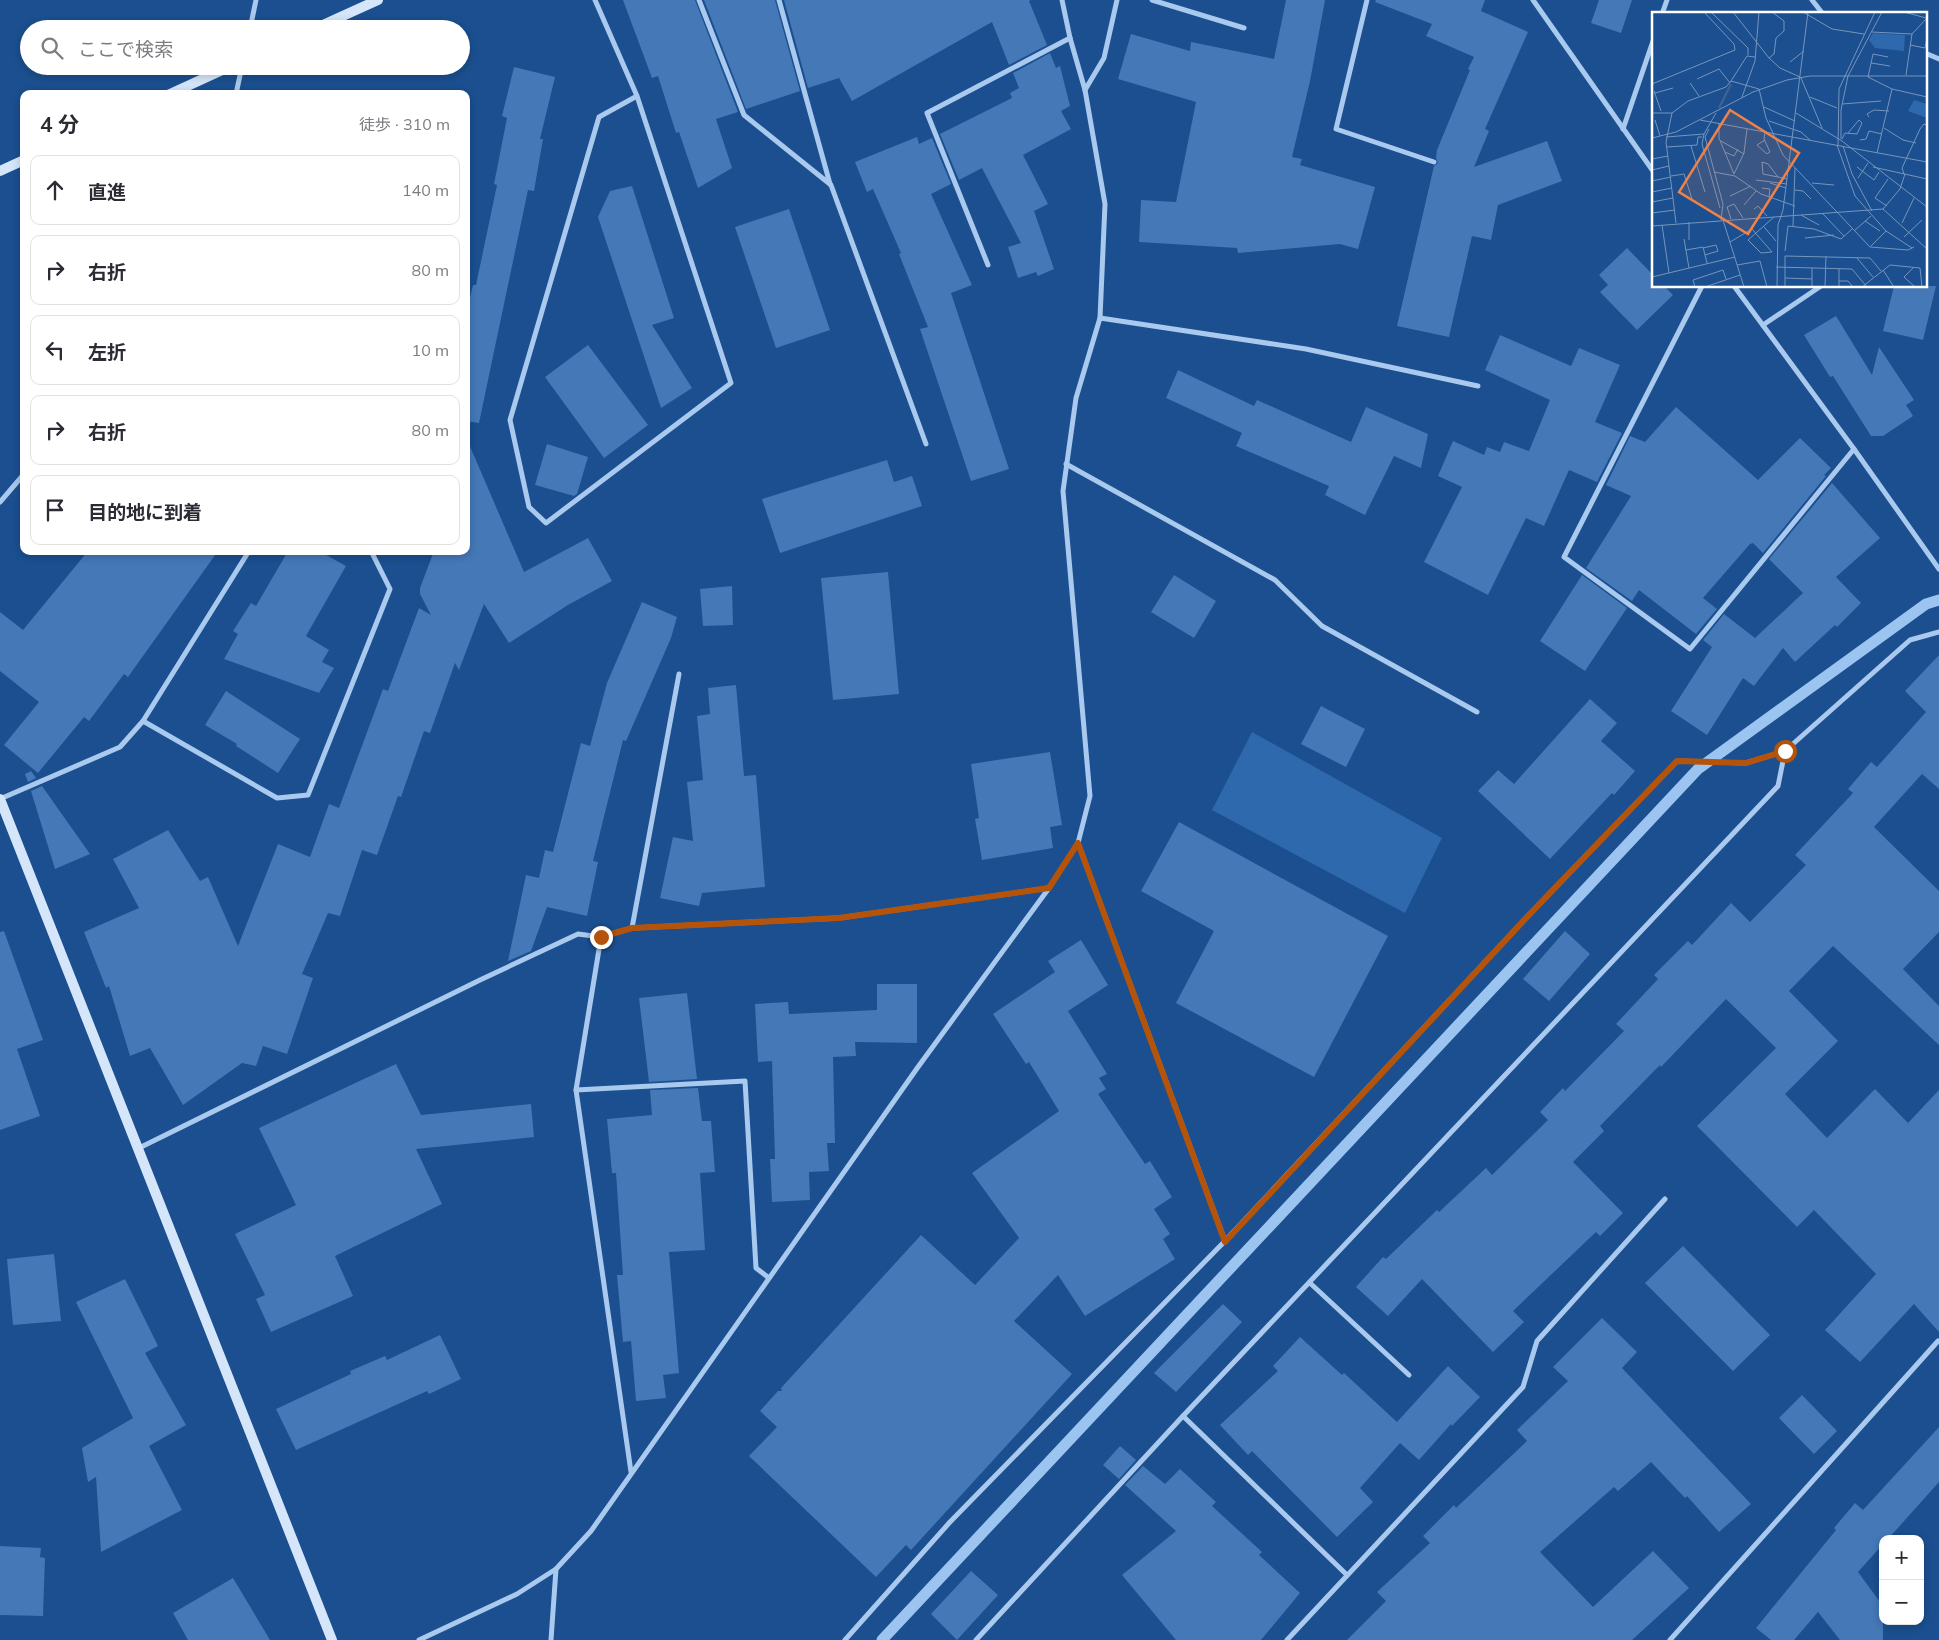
<!DOCTYPE html>
<html lang="ja">
<meta charset="utf-8">
<style>
:root{--surface:#fff;--page:#f7f7f7;--text:#2b2b33;--muted:#7c7c81;--line:#e1e1e2}
body{margin:0;font-family:Mulish,"Noto Sans JP",sans-serif;background:var(--page);color:var(--text)}
.controls{position:absolute;right:15px;bottom:15px;display:grid;overflow:hidden;border-radius:10px;box-shadow:0 2px 8px #0003}
.controls button{width:45px;height:45px;display:grid;place-items:center;padding:0;border:0;border-bottom:1px solid var(--line);background:var(--surface);color:var(--text);font:25px sans-serif}
.stop{position:absolute;width:15px;height:15px;margin:-11px;border:4px solid #b45309;border-radius:50%;background:#fff}
.stop.end{background:#b45309;border-color:#fff;box-shadow:0 1px 5px #0008}
.list{margin:0;padding:0;list-style:none}
h2{display:flex;justify-content:space-between;align-items:center;height:65px;margin:0;padding:0 20px;font-size:21px}
h2 small{font-size:16px;font-weight:400;color:var(--muted)}
.list li{display:grid;grid-template-columns:32px 1fr auto;gap:15px;align-items:center;box-sizing:border-box;height:70px;margin:0 10px 10px;padding:0 10px;border:1px solid var(--line);border-radius:10px}
.list b{display:block;font-size:19px;white-space:nowrap}
.list em{font-size:16px;font-style:normal;color:var(--muted)}
.icon{flex:none;width:28px;height:28px;fill:none;stroke:currentColor;stroke-width:2;stroke-linecap:round;stroke-linejoin:round}
.map{position:relative;flex:none;width:1939px;height:1640px;overflow:hidden}
.search{position:absolute;background:var(--surface);box-shadow:0 2px 8px #0003;left:20px;top:20px;width:450px;height:55px;display:flex;align-items:center;gap:12px;box-sizing:border-box;padding:0 18px;border-radius:28px;color:var(--muted);font-size:19px}
.panel{position:absolute;background:var(--surface);box-shadow:0 2px 8px #0003;left:20px;top:90px;width:450px;height:465px;border-radius:10px}
.map>svg:first-child{display:block}
</style>
<div class="map">
<svg width="1939" height="1640" viewBox="0 0 1939 1640">
<rect width="100%" height="100%" fill="#1b4f8f"/>
<polygon fill="#2e69ad" points="1252,732 1442,838 1405,913 1212,810"/>
<g fill="none" stroke-linecap="round" stroke-linejoin="round">
<polyline stroke="#9cc4f0" stroke-width="11" points="882,1640 1698,769 1926,604 1939,600"/>
</g>
<g fill="#4478b7">
<polygon points="623,0 695,0 738,112 716,119 732,168 698,188 679,132 676,133 658,76 652,78"/>
<polygon points="704,0 775,0 800,91 746,109"/>
<polygon points="784,0 1031,0 1029,1 1047,45 1009,65 992,22 852,101 839,78 808,88"/>
<polygon points="1286,0 1325,0 1310,81 1292,157 1302,159 1300,165 1375,187 1358,249 1340,244 1238,253 1237,248 1139,242 1141,200 1176,202 1196,102 1118,79 1131,34 1190,51 1191,42 1274,59"/>
<polygon points="1376,0 1485,0 1481,11 1528,32 1485,129 1489,131 1474,167 1547,141 1562,181 1498,205 1491,240 1472,236 1449,337 1397,326 1434,166 1438,163 1436,158 1437,150 1470,70 1468,69 1474,57 1426,36 1432,24 1375,2"/>
<polygon points="1599,0 1632,0 1621,33 1591,23"/>
<polygon points="1050,53 1056,68 1060,66 1070,106 1061,111 1071,129 1023,155 1048,204 1034,211 1054,269 1038,276 1036,272 1018,278 1008,247 1021,243 982,168 959,180 940,134 1012,98 1010,93 1019,88 1013,73"/>
<polygon points="514,67 555,77 540,139 543,139 534,191 528,190 479,423 466,421 466,314 473,285 476,285 497,185 494,184 507,118 502,116"/>
<polygon points="917,137 919,144 932,138 951,184 931,194 972,285 951,293 1009,469 971,481 920,329 928,327 899,254 901,253 873,189 867,192 855,162"/>
<polygon points="632,186 674,318 652,325 692,388 661,408 598,217 610,191"/>
<polygon points="789,209 830,330 776,348 735,227"/>
<polygon points="1627,248 1653,275 1653,286 1664,286 1673,295 1637,330 1600,292 1608,285 1599,275"/>
<polygon points="1894,286 1936,286 1923,340 1883,331"/>
<polygon points="1836,316 1872,375 1879,347 1914,400 1906,405 1913,416 1883,436 1871,436 1833,376 1830,377 1804,335"/>
<polygon points="1500,335 1571,366 1579,348 1620,365 1595,422 1622,433 1597,482 1569,470 1544,526 1526,518 1488,595 1424,562 1462,487 1438,476 1453,441 1484,455 1487,447 1500,452 1504,442 1529,451 1550,400 1485,370"/>
<polygon points="588,345 648,425 604,458 545,377"/>
<polygon points="1178,370 1254,406 1257,400 1351,442 1366,407 1428,434 1421,468 1394,456 1365,515 1325,495 1329,486 1236,446 1242,433 1166,398"/>
<polygon points="1676,407 1758,480 1800,438 1831,468 1824,475 1826,476 1763,553 1753,543 1750,544 1703,598 1717,609 1696,634 1639,590 1632,601 1586,568 1631,496 1606,485 1630,436 1645,442"/>
<polygon points="466,437 524,572 588,538 612,581 568,605 509,643 484,604 459,670 455,663 430,733 424,731 401,797 398,796 377,855 362,850 340,916 328,913 302,974 313,978 287,1054 263,1046 256,1066 242,1063 183,1105 150,1048 130,1056 109,986 106,988 84,932 139,908 113,859 168,830 200,881 208,877 238,946 278,844 310,857 329,804 339,808 383,689 388,691 419,608 431,615 420,594 420,588 434,551 466,551"/>
<polygon points="547,444 588,457 577,494 574,496 535,485"/>
<polygon points="887,460 894,482 912,476 922,506 780,553 762,499"/>
<polygon points="1832,483 1880,538 1836,577 1861,603 1837,627 1835,625 1795,662 1783,648 1754,686 1743,678 1707,735 1671,711 1712,647 1703,640 1724,614 1755,638 1803,593 1769,559"/>
<polygon points="88,551 218,551 128,677 124,674 89,721 84,717 38,773 4,745 39,702 0,671 0,612 23,630"/>
<polygon points="288,551 319,551 346,566 306,636 329,650 322,662 334,668 319,693 224,659 238,634 233,631 251,603 256,606"/>
<polygon points="888,572 899,694 833,700 821,578"/>
<polygon points="1174,575 1216,601 1194,638 1151,612"/>
<polygon points="1582,575 1627,608 1585,671 1540,641"/>
<polygon points="732,586 733,625 703,626 700,589"/>
<polygon points="642,602 677,617 671,638 626,741 623,740 593,861 598,862 587,916 547,907 531,951 508,961 526,875 539,878 545,850 553,852 581,743 590,746 607,683"/>
<polygon points="1939,655 1939,789 1922,774 1874,827 1939,891 1939,932 1903,969 1939,1006 1939,1045 1833,946 1789,991 1838,1041 1785,1094 1827,1138 1875,1089 1908,1123 1939,1090 1939,1332 1914,1304 1860,1362 1825,1330 1876,1274 1814,1210 1797,1227 1697,1126 1776,1048 1726,999 1661,1067 1660,1065 1600,1126 1604,1131 1573,1162 1623,1213 1600,1236 1596,1232 1513,1311 1524,1322 1493,1352 1422,1279 1388,1316 1356,1287 1383,1257 1386,1259 1437,1210 1439,1212 1486,1168 1492,1175 1548,1120 1540,1112 1563,1088 1565,1091 1624,1031 1616,1024 1658,979 1654,975 1688,941 1692,945 1731,903 1750,922 1806,865 1795,855 1853,793 1848,789 1871,762 1877,767 1926,712 1905,691"/>
<polygon points="736,685 744,776 756,775 765,887 702,893 699,906 660,898 673,837 693,841 687,782 703,780 697,716 710,714 708,688"/>
<polygon points="226,691 300,739 278,773 236,746 237,744 205,725"/>
<polygon points="1590,699 1617,723 1601,741 1635,771 1614,795 1612,793 1550,859 1478,791 1498,770 1514,784"/>
<polygon points="1321,706 1365,729 1346,767 1301,744"/>
<polygon points="1050,752 1062,825 1050,827 1053,848 982,860 975,819 979,818 971,764"/>
<polygon points="31,771 36,778 28,782 25,774"/>
<polygon points="42,786 90,854 55,869 31,791"/>
<polygon points="1179,822 1388,936 1314,1077 1176,1003 1214,931 1141,891"/>
<polygon points="4,931 43,1040 17,1049 40,1116 0,1130 0,932"/>
<polygon points="1565,931 1590,954 1549,1001 1523,979"/>
<polygon points="1081,940 1108,985 1068,1011 1107,1074 1099,1078 1106,1089 1098,1094 1145,1164 1150,1161 1172,1197 1154,1209 1170,1234 1163,1239 1175,1259 1085,1316 1058,1275 1014,1321 1072,1374 911,1550 906,1545 876,1577 749,1456 777,1427 760,1411 778,1391 782,1391 781,1388 921,1235 975,1285 1019,1238 972,1173 1059,1111 1029,1062 1026,1064 993,1014 1055,972 1048,961"/>
<polygon points="877,984 917,984 917,1043 855,1042 856,1056 833,1057 835,1143 827,1143 829,1171 809,1172 810,1200 772,1202 770,1159 775,1159 772,1061 758,1062 755,1004 788,1002 789,1014 877,1010"/>
<polygon points="687,993 697,1079 649,1082 639,998"/>
<polygon points="396,1064 421,1115 531,1104 534,1137 416,1149 442,1204 335,1256 353,1296 271,1332 256,1299 265,1295 235,1234 296,1205 259,1128"/>
<polygon points="698,1088 702,1121 711,1121 715,1172 700,1173 705,1250 669,1252 679,1373 663,1375 666,1398 636,1401 631,1341 623,1342 617,1275 623,1275 616,1173 612,1173 607,1119 652,1115 650,1090"/>
<polygon points="1683,1246 1770,1335 1733,1371 1645,1283"/>
<polygon points="54,1254 61,1321 13,1325 7,1259"/>
<polygon points="125,1279 158,1346 145,1353 186,1425 149,1446 182,1510 101,1552 96,1477 88,1482 82,1448 133,1418 76,1302"/>
<polygon points="1223,1304 1242,1322 1176,1392 1154,1373"/>
<polygon points="1602,1318 1637,1352 1622,1368 1751,1504 1719,1532 1687,1496 1685,1498 1651,1462 1618,1491 1614,1487 1540,1552 1593,1607 1653,1551 1689,1588 1632,1640 1347,1640 1386,1601 1377,1592 1430,1543 1423,1536 1454,1505 1456,1508 1527,1441 1517,1430 1568,1381 1553,1367"/>
<polygon points="440,1335 461,1379 429,1394 427,1391 296,1450 276,1409 351,1374 350,1371 385,1356 387,1360"/>
<polygon points="1300,1337 1342,1375 1344,1373 1397,1422 1448,1366 1480,1397 1452,1426 1451,1424 1419,1460 1400,1443 1360,1488 1373,1502 1337,1537 1252,1451 1248,1455 1220,1425 1278,1371 1273,1366"/>
<polygon points="1802,1395 1837,1431 1814,1454 1779,1418"/>
<polygon points="1939,1427 1939,1482 1888,1539 1883,1539 1883,1544 1858,1572 1883,1606 1883,1640 1840,1640 1818,1612 1794,1640 1771,1640 1756,1628 1836,1530 1834,1528 1855,1503 1863,1510"/>
<polygon points="1120,1446 1136,1460 1119,1479 1103,1465"/>
<polygon points="1143,1466 1165,1484 1180,1469 1216,1502 1212,1506 1262,1552 1259,1555 1300,1593 1261,1640 1176,1640 1122,1575 1176,1531 1125,1485"/>
<polygon points="0,1546 41,1548 40,1557 45,1558 43,1616 0,1615"/>
<polygon points="971,1571 998,1595 957,1640 931,1614"/>
<polygon points="233,1578 270,1640 188,1640 173,1613"/>
</g>
<g fill="none" stroke-linecap="round" stroke-linejoin="round">
<g stroke="#a9c9ee" stroke-width="5">
<polyline points="595,0 637,96 731,383 546,523 529,507 510,420 599,117 637,96"/>
<polyline points="699,0 744,115 831,185 926,444"/>
<polyline points="779,0 830,184"/>
<polyline points="1152,0 1244,28"/>
<polyline points="1367,0 1336,129 1434,162"/>
<polyline points="1533,0 1653,171"/>
<polyline points="1812,0 1823,14"/>
<polyline points="1662,14 1667,0"/>
<polyline points="250,29 256,0"/>
<polyline points="1925,53 1939,59"/>
<polyline points="1085,90 1104,58 1117,0"/>
<polyline points="236,94 242,66"/>
<polyline points="1623,129 1653,41"/>
<polyline points="988,265 927,113 1070,38"/>
<polyline points="1702,286 1564,557 1690,649 1854,449"/>
<polyline points="1734,286 1854,449 1939,569"/>
<polyline points="1100,318 1306,349 1478,386"/>
<polyline points="1763,325 1821,286"/>
<polyline points="1066,464 1275,580 1322,626 1477,712"/>
<polyline points="0,502 24,474"/>
<polyline points="143,721 277,798 308,795 390,589 371,551"/>
<polyline points="0,799 120,747 143,721 249,551"/>
<polyline points="1078,843 1225,1241"/>
<polyline points="632,928 679,674"/>
<polyline points="601,937 576,1090 631,1472"/>
<polyline points="576,1090 745,1081 756,1268 769,1278"/>
<polyline points="137,1149 480,980 578,934 601,937 632,928 839,918 1049,888 1078,843 1090,796 1063,491 1076,398 1100,318 1105,204 1085,90 1070,38 1062,0"/>
<polyline points="1310,1283 1409,1375"/>
<polyline points="1183,1416 1347,1575"/>
<polyline points="419,1640 517,1594 556,1569 591,1531 918,1067 1049,888"/>
<polyline points="551,1640 556,1569"/>
<polyline points="845,1640 950,1522 1225,1241 1526,918 1677,761 1746,763 1785,751 1910,640 1939,632"/>
<polyline points="976,1640 1183,1416 1778,786 1785,751"/>
<polyline points="1287,1640 1523,1387 1537,1341 1665,1199"/>
<polyline points="1670,1640 1938,1341"/>
</g>
<g stroke="#d6e6fa" stroke-width="10">
<polyline points="314,29 378,0"/>
<polyline points="170,94 231,66"/>
<polyline points="0,171 24,160"/>
<polyline points="0,799 332,1640"/>
</g>
</g>
<g fill="none" stroke-linecap="round" stroke-linejoin="round">
<polyline stroke="#b45309" stroke-width="6" points="601,937 632,928 839,918 1049,888 1078,843 1225,1242 1526,918 1677,761 1746,763 1785,751"/>
</g>
<g transform="translate(1652 12)">
<rect width="275" height="275" fill="#1b4f8f"/>
<path d="M221 21 253 23 252 39 223 36 217 28ZM262 88 275 92V106L256 99Z" fill="#2e69ad"/>
<path fill="none" stroke="#3c6290" stroke-width="2.5" d="M67 96 79 72"/>
<path fill="none" stroke="#7695bc" stroke-width="1" d="M59 0 96 36V43M81 0 117 46 128 56 148 65M151 0 180 17 212 22M252 0 274 6M220 20 260 22M258 33 273 36 275 26M236 45 221 42 216 65 240 77 275 85M117 46 122 42 124 26 132 19V9L120 0M138 50 152 39M219 51 238 54M254 63 260 22 275 6M149 66 170 116M45 67 67 57 78 71M79 69 95 44 103 45M38 71 47 84M0 72 83 38 82 32 52 0M2 79 9 99M3 81 21 76M90 85 103 49 107 0M158 85 185 96M190 92 229 89M112 95 143 109M0 101H20M64 101 52 122 50 132 68 196M144 101 190 129 275 195M217 105 215 102 222 98 237 99M3 108 8 124M48 108 275 150M117 109 149 120 158 128M67 112V126L82 162M232 116 251 128 264 131M57 117 53 125 71 192 69 208M14 125 52 122M0 126 24 120 101 80 135 68 158 64H275M189 127V98L196 64 230 0M190 127 193 121 205 122 210 111 207 108 196 121M113 128 105 133 115 142 118 140 112 127 113 120M208 128 214 127 217 119 230 122M69 129 92 142M185 133 203 184 234 219 260 236M186 133 187 77 223 0M39 134 53 180M191 134 200 162 220 199M15 135 45 133 46 125H50M73 140 82 144 86 137M225 141 240 77M0 147 16 144M205 155 222 168 227 160M221 155 275 167M0 158 17 154M62 160 83 164 109 182 143 194M82 162 92 141 95 117M252 162 250 156 268 117 272 112 275 113M19 164 32 162 40 187M126 165 116 152 110 150 111 162 126 165 135 167M206 166 216 151M104 168 135 172M0 169 19 165M118 171 134 176M160 171 182 173M110 176 118 177 117 185M143 178 151 179 159 187M0 180 20 176M78 184 99 174M0 190 21 186M92 193 104 179M235 194 223 186 236 167M102 197 106 194 115 204M231 197 275 237M0 201 23 198M171 202 192 224M149 203 167 213M79 207 75 195 82 192 91 206M71 208 92 275M213 209 228 219M37 210V228M24 211 14 130 20 101 36 89 74 75 79 69 107 77 114 106 131 143 218 235 256 238 262 235M250 211 262 186M10 213 17 261M0 214 231 197 248 177 253 162M141 214 143 156M112 215 124 229M202 219 219 204M252 225 270 208M153 226 182 223M32 227 37 256M78 230 100 217 120 240M219 234 234 219M51 236 64 233 66 239 53 243M34 238 51 235 55 251M133 239 136 214 162 217 189 227 200 217M120 240 109 241 96 228 122 205M205 246 221 265M85 253 108 249 115 275M124 255 200 257 215 275M261 256 252 265 263 275M231 258 242 275M0 265 83 245M133 266 160 267M187 269H196L201 275M43 275 41 268 71 258 74 267M53 275 88 263M125 275 126 213 131 198 156 0M133 275V244L218 246 229 259M160 275V256M173 275 174 244M187 275V257M210 275 238 253 268 256 270 275"/>
<path fill="#ee8249" fill-opacity="0.15" stroke="#ee8249" stroke-width="2.5" d="M78 98 147 141 96 222 27 180Z"/>
<rect width="275" height="275" fill="none" stroke="#fff" stroke-width="2.5"/>
</g>
</svg>
<div class="controls">
<button>+</button>
<button>−</button>
</div>
<div class="stop" style="left:1785px;top:751px"></div>
<div class="stop end" style="left:601px;top:937px"></div>
<div class="search"><svg class="icon" aria-label="search" viewBox="0 0 24 24"><circle cx="10" cy="10" r="6"/><path d="M15 15l6 6"/></svg>ここで検索</div>
<section class="panel">
<h2>4 分<small>徒歩 · 310 m</small></h2>
<ul class="list">
<li><svg class="icon" aria-label="ahead" viewBox="0 0 24 24"><path d="M12 20V5M6 11l6-6 6 6"/></svg><div><b>直進</b></div><em>140 m</em></li>
<li><svg class="icon" aria-label="right" viewBox="0 0 24 24"><path d="M7 20v-9h11M14 6l5 5-5 5"/></svg><div><b>右折</b></div><em>80 m</em></li>
<li><svg class="icon" aria-label="left" viewBox="0 0 24 24"><path d="M17 20v-9H6M10 6l-5 5 5 5"/></svg><div><b>左折</b></div><em>10 m</em></li>
<li><svg class="icon" aria-label="right" viewBox="0 0 24 24"><path d="M7 20v-9h11M14 6l5 5-5 5"/></svg><div><b>右折</b></div><em>80 m</em></li>
<li><svg class="icon" aria-label="arrive" viewBox="0 0 24 24"><path d="M6 21V4h12l-3 4 3 4H6"/></svg><div><b>目的地に到着</b></div></li>
</ul>
</section>
</div>
